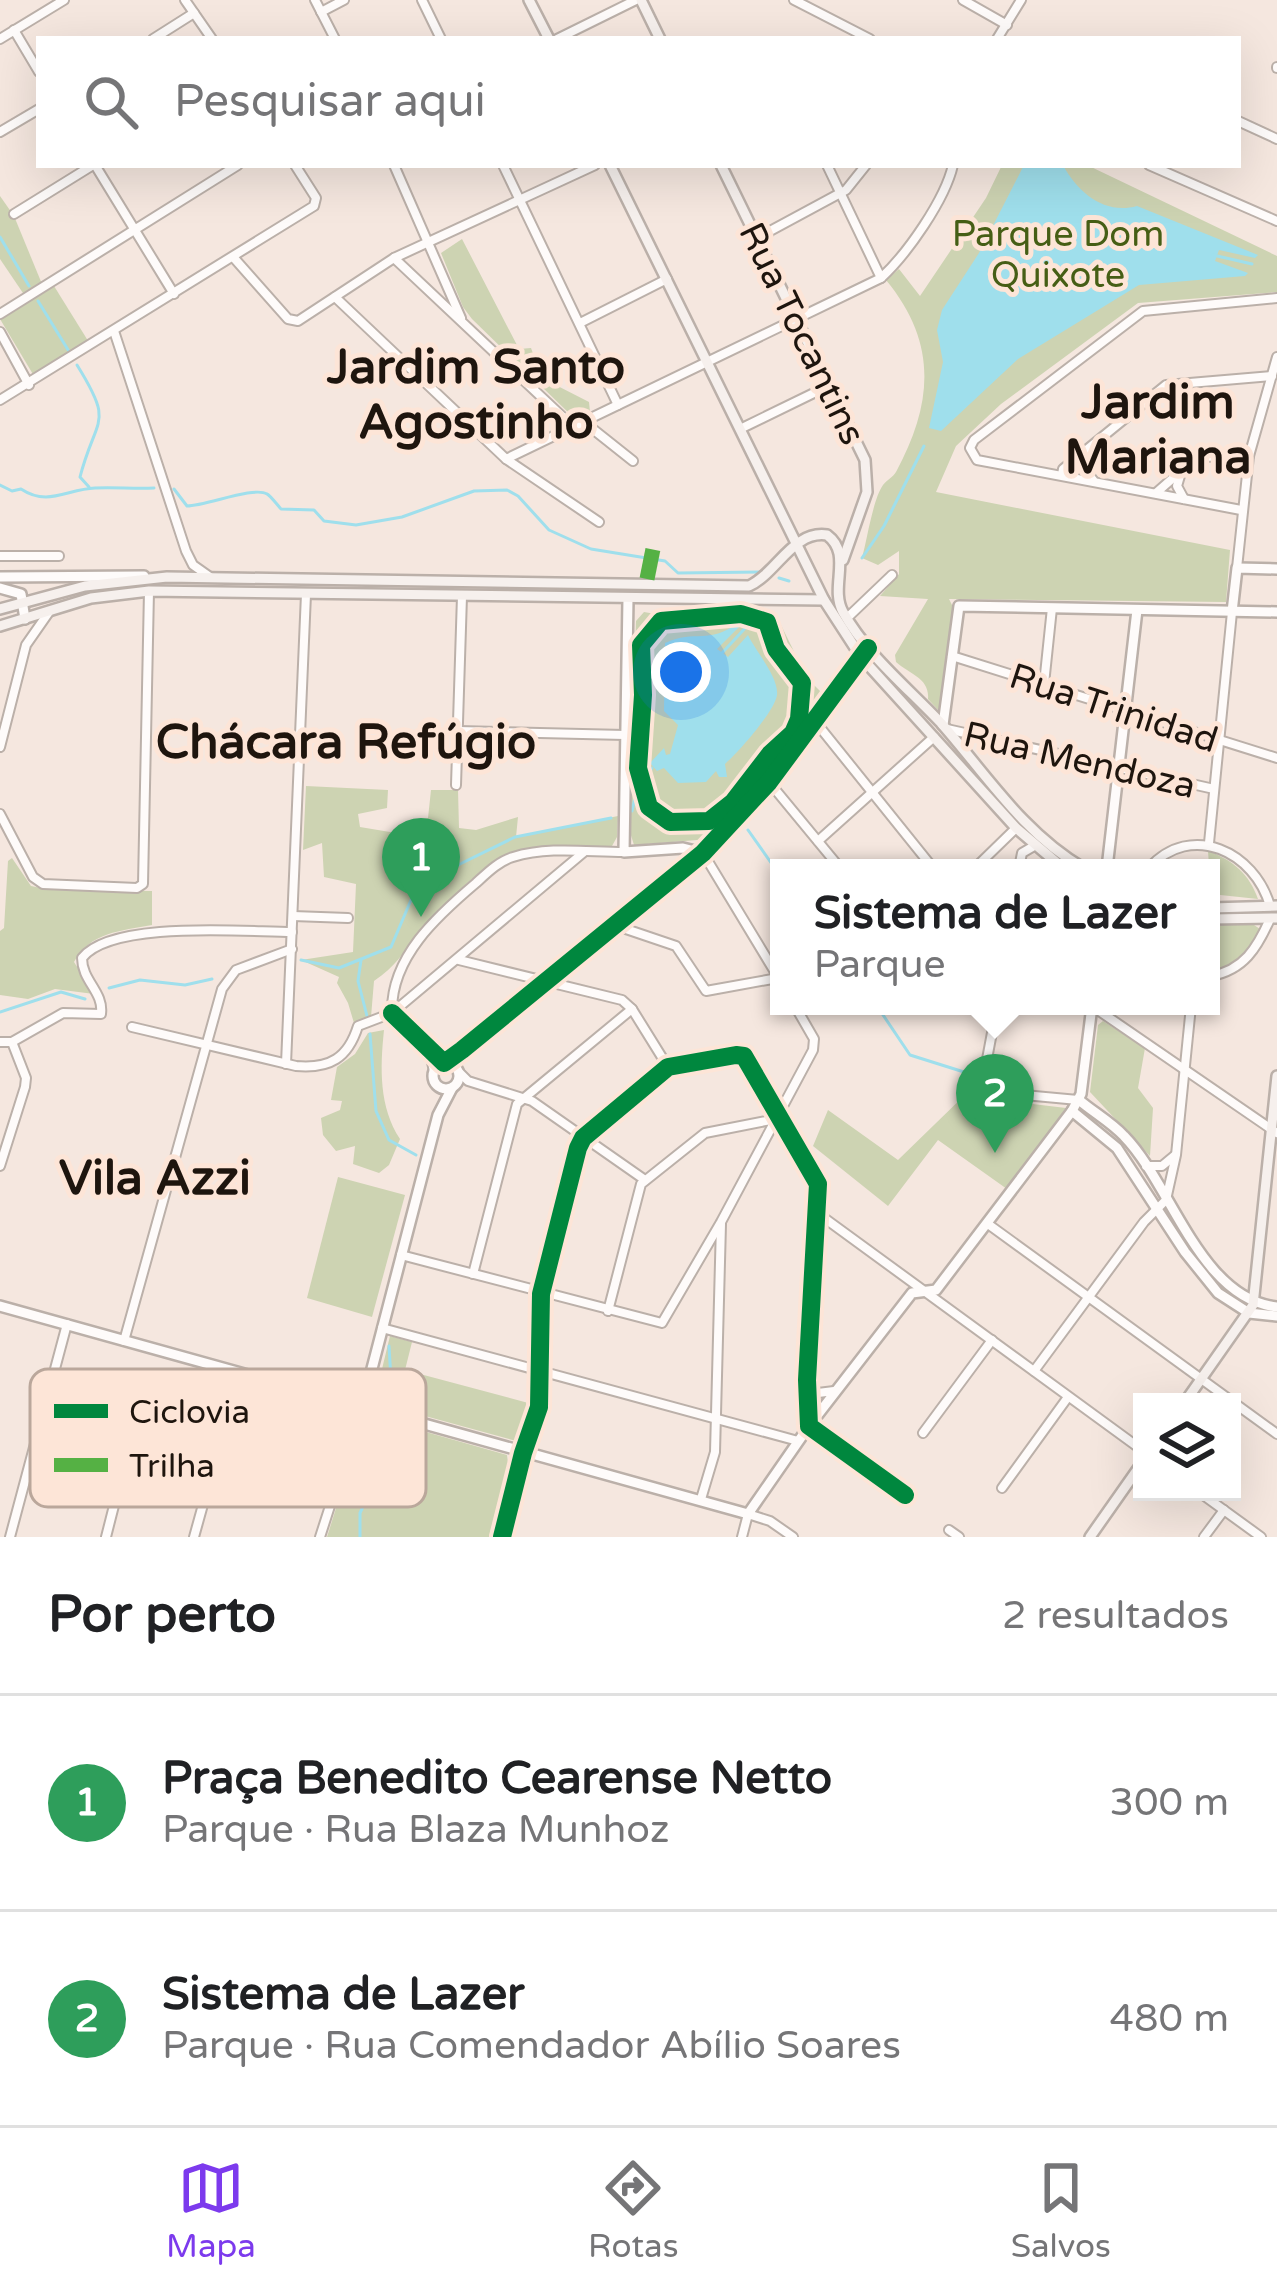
<!DOCTYPE html>
<html lang="pt">
<meta charset="utf-8">
<style>
:root{--surface:#fff;--page:#f2f2f2;--text:#202124;--muted:#757577;--line:#e0e0e0;--accent:#7c3aed}
body{margin:0;font-family:"Varela Round",sans-serif;background:var(--page);color:var(--text)}
.controls{position:absolute;right:36px;bottom:36px;display:grid;overflow:hidden;border-radius:0px;box-shadow:0 12px 48px #0002}
.controls button{width:108px;height:108px;display:grid;place-items:center;padding:0;border:0;border-bottom:3px solid var(--line);background:var(--surface);color:var(--text);font:60px sans-serif}
.you{position:absolute;left:681px;top:672px;width:42px;height:42px;margin:-30px;border:9px solid #fff;border-radius:50%;background:#1a73e8;box-shadow:0 0 0 18px #1a73e833}
.badge{display:grid;place-items:center;width:78px;height:78px;border-radius:50%;background:var(--accent);color:#fff;font-size:39px;font-weight:700}
.pin{position:absolute;translate:-50% -99px;filter:drop-shadow(0 3px 6px #0008)}
.pin::after{content:'';position:absolute;top:63px;width:42px;height:36px;background:inherit;clip-path:polygon(0 0,100% 0,50% 100%)}
.popup{position:absolute;left:770px;top:859px;width:450px;height:156px;box-sizing:border-box;display:grid;place-content:center;border-radius:0px;background:var(--surface);filter:drop-shadow(0 3px 9px #0005);font-size:39px;white-space:nowrap;color:var(--muted)}
.popup b{font-size:45px;color:var(--text)}
.popup::after{content:'';position:absolute;left:50%;top:100%;margin-left:-24px;border:24px solid transparent;border-top-color:var(--surface)}
.list{margin:0;padding:0;list-style:none}
h2{display:flex;justify-content:space-between;align-items:center;height:156px;margin:0;padding:0 48px;font-size:51px}
h2 small{font-size:39px;font-weight:400;color:var(--muted)}
.list li{display:grid;grid-template-columns:78px 1fr auto;gap:36px;align-items:center;box-sizing:border-box;height:216px;padding:0 48px;border-top:3px solid var(--line)}
.list b{display:block;font-size:45px;white-space:nowrap}
.list p{margin:0;font-size:39px;white-space:nowrap;color:var(--muted)}
.list em{font-size:39px;font-style:normal;color:var(--muted)}
.icon{flex:none;width:66px;height:66px;fill:none;stroke:currentColor;stroke-width:2;stroke-linecap:round;stroke-linejoin:round}
.map{position:relative;flex:none;width:1277px;height:1537px;overflow:hidden}
.search{position:absolute;background:var(--surface);box-shadow:0 12px 48px #0002;left:36px;right:36px;top:36px;height:132px;display:flex;align-items:center;gap:30px;box-sizing:border-box;padding:0 42px;border-radius:0px;color:var(--muted);font-size:45px}
.sheet{height:588px;background:var(--surface)}
nav{display:flex;justify-content:space-around;align-items:center;box-sizing:border-box;height:168px;border-top:3px solid var(--line);background:var(--surface);font-size:33px;color:var(--muted)}
nav a{display:grid;justify-items:center;gap:6px}
nav .on{color:var(--accent)}
.map>svg:first-child{display:block}
</style>
<div class="map">
<svg width="1277" height="1537" viewBox="0 0 1277 1537">
<rect width="100%" height="100%" fill="#f5e7df"/>
<g fill="#cdd3b2">
<path d="M1002 165H1087L1277 256V292L1138 303 1001 404 956 446 936 492 1230 550 1226 602 949 599 953 607 939 711 928 699C930 678 909 674 896 662L895 655 928 599 880 596 899 574V551L878 565 862 558C867 540 873 499 883 485 887 480 893 477 896 472 933 403 938 343 886 280L899 269 920 296 986 198Z"/>
<polygon points="0,196 14,216 42,284 25,296 0,259"/>
<polygon points="462,239 519,349 531,348 542,378 589,402 590,412 574,418 472,319 463,307 441,253"/>
<polygon points="54,286 90,344 34,376 0,319"/>
<polygon points="706,610 767,614 781,625 807,678 824,695 710,839 634,845 629,829 636,621 644,612 661,615"/>
<path d="M306 786 388 790 387 808 358 814 360 827 402 834 411 820 428 818 431 790H458L459 828 476 830 518 817 516 837 618 816 617 837 612 846C578 853 543 844 509 855 485 863 434 912 418 934 403 953 395 967 374 981L371 1017 363 1024 354 1023 348 1003 337 983 339 977 301 960 353 952 356 884 324 877 322 843 303 850Z"/>
<path d="M1208 851C1233 860 1249 874 1258 899L1211 894Z"/>
<path d="M12 858 31 886 51 890 152 891V925C121 931 90 932 74 962L94 994 55 989 28 999 0 995V931L4 928 8 861Z"/>
<path d="M1223 924 1254 925 1260 929C1250 952 1236 966 1211 971V931Z"/>
<polygon points="1103,1021 1145,1048 1138,1088 1153,1108 1150,1156 1090,1092 1098,1025"/>
<path d="M384 1030C380 1068 379 1107 400 1139L389 1165 379 1173 353 1164 355 1146 336 1151 323 1135 321 1118 340 1110 342 1101 331 1100 337 1067 355 1054 368 1033Z"/>
<polygon points="971,1089 981,1098 1066,1108 1007,1189 938,1140 888,1206 813,1146 828,1110 898,1160"/>
<polygon points="338,1177 405,1195 372,1317 307,1298"/>
<polygon points="390,1336 412,1342 405,1370 532,1404 516,1441 374,1402"/>
<polygon points="373,1417 507,1455 508,1463 489,1537 327,1537 362,1425"/>
</g>
<g fill="#9fdfec">
<path d="M1024 165H1063C1078 193 1105 215 1137 206L1258 255 1255 258 1219 250 1215 261 1248 273 1245 276 1139 285 1018 359 941 431 929 428 943 362 937 330 942 310 979 253Z"/>
<path d="M738 623 741 625 717 649 728 657 748 635C756 652 779 677 777 695 775 711 737 754 725 764L727 777H719L716 771 706 782 678 783 664 768 657 771 650 763 664 748 666 755 670 754 678 725 664 711 665 643C696 629 708 645 738 623Z"/>
</g>
<g fill="none" stroke-linecap="round" stroke-linejoin="round">
<g stroke="#9fdfec" stroke-width="3">
<polyline points="0,237 29,286"/>
<polyline points="1213,255 1252,264"/>
<polyline points="38,301 70,353"/>
<path d="M77 365C115 426 96 415 80 477L89 487"/>
<path d="M0 485 12 491 21 489C48 507 67 489 95 488 115 487 134 489 154 488"/>
<path d="M174 489 187 506C206 506 254 486 267 494 270 495 279 507 281 509L314 510 324 521 356 525 402 517 474 491 507 490 518 496 549 530 591 549 665 561 678 573 761 572"/>
<polyline points="862,558 884,526 924,446"/>
<polyline points="779,578 789,581"/>
<polyline points="722,653 749,624"/>
<polyline points="632,811 636,793 652,768"/>
<polyline points="748,830 779,874"/>
<polyline points="301,960 339,968 391,947 414,893 460,864 515,837 611,818"/>
<polyline points="361,960 358,981 367,1016"/>
<polyline points="109,988 140,980 185,985 212,979"/>
<polyline points="877,1006 910,1055 964,1072"/>
<polyline points="0,1012 61,992 85,999"/>
<polyline points="370,1034 376,1111 389,1140 416,1155"/>
<polyline points="389,1346 392,1396"/>
<polyline points="360,1537 360,1513 394,1439"/>
</g>
<defs>
<g id="minor">
<polyline points="185,0 212,39"/>
<polyline points="315,0 335,39"/>
<polyline points="422,0 441,39"/>
<polyline points="794,0 870,39"/>
<polyline points="963,0 1007,25"/>
<polyline points="321,12 344,0"/>
<polyline points="14,30 39,72"/>
<polyline points="0,39 64,0"/>
<polyline points="153,39 194,13"/>
<polyline points="557,39 636,0"/>
<polyline points="997,39 1021,0"/>
<polyline points="1277,67 1277,68"/>
<polyline points="1238,121 1277,139"/>
<polyline points="0,132 39,109"/>
<polyline points="95,165 174,294"/>
<polyline points="394,165 461,318"/>
<polyline points="503,165 618,405"/>
<polyline points="827,165 881,278"/>
<polyline points="1149,165 1277,221"/>
<polyline points="14,214 93,165"/>
<polyline points="759,244 770,231 846,190 866,165"/>
<polyline points="234,258 288,319 298,321 394,258 595,165"/>
<polyline points="394,258 567,421 594,430 633,461"/>
<polyline points="335,297 506,459 599,522"/>
<polyline points="0,314 238,165"/>
<polyline points="580,323 667,279"/>
<polyline points="114,331 186,551 193,565 210,577"/>
<polyline points="0,332 29,385"/>
<polyline points="0,400 314,206 316,198 295,165"/>
<polyline points="740,429 820,390 827,382"/>
<polyline points="1086,452 1082,466 1093,480"/>
<path d="M506 459 881 278C907 254 945 200 953 165"/>
<polyline points="1182,469 1177,486 1184,499"/>
<polyline points="1062,475 1063,469 1166,385 1272,376"/>
<polyline points="1156,493 1197,457 1249,456"/>
<polyline points="1241,510 977,460 970,448 974,440 1143,311 1277,298"/>
<polyline points="0,556 59,556"/>
<polyline points="1237,568 1249,456 1277,357"/>
<polyline points="847,618 892,575"/>
<polyline points="952,656 1277,758"/>
<polyline points="1044,684 1052,608"/>
<polyline points="814,720 933,868"/>
<polyline points="947,729 1214,789"/>
<polyline points="458,731 625,735"/>
<polyline points="0,747 26,645 49,612"/>
<polyline points="769,782 840,868"/>
<polyline points="456,785 462,596"/>
<polyline points="0,814 33,877 43,884 137,888 143,884 149,591"/>
<polyline points="818,841 934,737"/>
<polyline points="1209,843 1232,612"/>
<polyline points="703,853 778,977"/>
<polyline points="975,868 1016,828"/>
<polyline points="1019,868 1022,853 1034,846"/>
<path d="M1149 868C1191 821 1255 852 1270 906"/>
<polyline points="293,916 348,918"/>
<polyline points="614,925 676,946 706,991 778,978"/>
<polyline points="459,960 622,1000 632,1009 668,1067"/>
<path d="M1211 976C1244 970 1257 948 1270 919"/>
<polyline points="997,1006 981,1091 1078,1100"/>
<polyline points="1092,1006 1277,1133"/>
<path d="M392 1012C391 957 437 916 476 883 487 873 499 861 513 857 549 846 587 852 624 852"/>
<polyline points="392,1013 444,1063"/>
<path d="M132 1027 296 1066C330 1069 348 1058 358 1026L392 1013 584 852"/>
<path d="M0 1042H12L63 1013 101 1014C104 992 82 981 82 958 112 920 245 932 292 932"/>
<polyline points="430,1054 434,1071"/>
<polyline points="286,1064 306,594"/>
<polyline points="459,1072 468,1081 532,1101 645,1180"/>
<polyline points="0,1166 25,1087 26,1078 12,1042"/>
<polyline points="1146,1166 1162,1166 1174,1156"/>
<polyline points="816,1212 1142,1450"/>
<polyline points="988,1224 1277,1434"/>
<polyline points="401,1255 662,1323 721,1222 813,1050 814,1039 795,1006"/>
<polyline points="473,1274 517,1104 632,1009"/>
<polyline points="608,1311 641,1184 705,1133 776,1119"/>
<polyline points="382,1328 798,1441"/>
<polyline points="124,1341 222,989 236,970 292,949"/>
<polyline points="1034,1371 1144,1222 1166,1200 1176,1155 1191,1006"/>
<polyline points="808,1381 818,1393 834,1391"/>
<polyline points="45,1410 334,1489"/>
<polyline points="923,1433 992,1340"/>
<polyline points="1002,1488 1068,1397"/>
<polyline points="1199,1492 1261,1537"/>
<polyline points="701,1499 715,1452 721,1224"/>
<polyline points="949,1530 959,1537"/>
<polyline points="10,1537 67,1324"/>
<polyline points="106,1537 132,1435"/>
<polyline points="194,1537 216,1458"/>
<polyline points="320,1537 362,1407"/>
<polyline points="502,1537 523,1453 539,1407 541,1294 578,1148 583,1138 668,1067 736,1055 744,1056 818,1184 807,1380 809,1426 905,1495"/>
<polyline points="742,1537 748,1514 770,1521 793,1537"/>
<polyline points="1204,1537 1224,1510"/>
</g>
<g id="tertiary">
<polyline points="0,577 144,576"/>
<polyline points="0,588 21,594 25,619"/>
<polyline points="628,598 624,852 683,848 703,853"/>
<polyline points="1232,612 1237,568 1277,569"/>
<polyline points="943,725 959,606 1277,612"/>
<polyline points="1107,868 1137,610"/>
<circle cx="446" cy="1076" r="13"/>
<polyline points="444,1063 703,853 769,782 868,648"/>
<path d="M1079 1100C1093 1112 1111 1122 1124 1136 1172 1185 1200 1299 1277 1307"/>
<polyline points="1072,1111 1117,1148 1185,1252 1218,1293 1249,1313 1277,1316"/>
<polyline points="0,1306 748,1514 809,1426 912,1293 936,1290 1072,1111 1081,1094 1092,1006"/>
<polyline points="362,1407 438,1115 452,1088"/>
</g>
<g id="secondary">
<polyline points="529,0 549,39"/>
<polyline points="641,0 660,39"/>
<polyline points="610,165 824,600 861,657 1016,828 1063,868"/>
<polyline points="721,165 865,460 867,492 843,560"/>
<path d="M0 609 85 586 167 577 749 586C777 573 793 530 827 535 853 554 829 587 843 612 867 655 907 687 941 723 986 774 1023 833 1083 868"/>
<polyline points="0,626 91,598 149,591 824,600"/>
<polyline points="1211,908 1277,906"/>
<polyline points="1211,919 1277,918"/>
<polyline points="1185,1402 1253,1305 1277,1076"/>
<polyline points="1090,1537 1142,1463"/>
</g>
</defs>
<use href="#minor" stroke="#bbb0a9" stroke-width="12"/>
<use href="#tertiary" stroke="#bbb0a9" stroke-width="14"/>
<use href="#secondary" stroke="#bbb0a9" stroke-width="14"/>
<use href="#minor" stroke="#fefbfa" stroke-width="8"/>
<use href="#tertiary" stroke="#fefbfa" stroke-width="9"/>
<use href="#secondary" stroke="#f6f0ed" stroke-width="9"/>
<polyline stroke="#55b144" stroke-width="15" stroke-dasharray="30 15" stroke-linecap="butt" points="647,579 654,544"/>
<defs>
<g id="cycleway">
<polygon points="741,614 767,622 776,649 802,683 799,719 793,733 770,754 733,802 709,821 670,822 649,807 638,768 643,695 641,645 661,621"/>
<polyline points="392,1013 444,1063 462,1050 703,853 769,782 868,648"/>
<polyline points="502,1537 523,1453 539,1407 541,1294 578,1148 583,1138 668,1067 736,1055 744,1056 818,1184 807,1380 809,1426 905,1495"/>
</g>
</defs>
<use href="#cycleway" stroke="#fde5d7" stroke-width="26"/>
<use href="#cycleway" stroke="#00873e" stroke-width="18"/>
</g>
<g text-anchor="middle" stroke-width="10" stroke-linejoin="round" paint-order="stroke">
<g font-size="36" fill="#465e15" stroke="#fde5d7">
<text x="1058" y="246">Parque Dom<tspan x="1058" dy="41">Quixote</tspan></text>
</g>
<g font-size="36" fill="#1e150e" stroke="#fde5d7">
<text transform="translate(803 333) rotate(64)" y="13">Rua Tocantins</text>
<text transform="translate(1114 707) rotate(18)" y="13">Rua Trinidad</text>
<text transform="translate(1080 759) rotate(13)" y="13">Rua Mendoza</text>
</g>
<g font-size="48" font-weight="bold" fill="#1e150e" stroke="#fde5d7">
<text x="476" y="383">Jardim Santo<tspan x="476" dy="55">Agostinho</tspan></text>
<text x="1158" y="418">Jardim<tspan x="1158" dy="55">Mariana</tspan></text>
<text x="346" y="758">Chácara Refúgio</text>
<text x="155" y="1194">Vila Azzi</text>
</g>
</g>
<rect x="30" y="1369" width="396" height="138" rx="18" fill="#fde5d7" stroke="#baa79b" stroke-width="3"/>
<rect x="54" y="1404" width="54" height="14" fill="#00873e"/>
<rect x="54" y="1458" width="54" height="14" fill="#55b144"/>
<g font-size="33" fill="#1e150e">
<text x="129" y="1423">Ciclovia</text>
<text x="129" y="1477">Trilha</text>
</g>
</svg>
<div class="controls">
<button><svg class="icon" aria-label="layers" viewBox="0 0 24 24"><path d="M12 4l9 5-9 5-9-5zM3 14l9 5 9-5"/></svg></button>
</div>
<div class="you"></div>
<div class="pin badge" style="left:421px;top:917px;background:#2e9e5b">1</div>
<div class="pin badge" style="left:995px;top:1153px;background:#2e9e5b">2</div>
<div class="popup"><b>Sistema de Lazer</b>Parque</div>
<div class="search"><svg class="icon" aria-label="search" viewBox="0 0 24 24"><circle cx="10" cy="10" r="6"/><path d="M15 15l6 6"/></svg>Pesquisar aqui</div>
</div>
<section class="sheet">
<h2>Por perto<small>2 resultados</small></h2>
<ul class="list">
<li><span class="badge" style="background:#2e9e5b">1</span><div><b>Praça Benedito Cearense Netto</b><p>Parque · Rua Blaza Munhoz</p></div><em>300 m</em></li>
<li><span class="badge" style="background:#2e9e5b">2</span><div><b>Sistema de Lazer</b><p>Parque · Rua Comendador Abílio Soares</p></div><em>480 m</em></li>
</ul>
</section>
<nav>
<a class="on"><svg class="icon" aria-label="map" viewBox="0 0 24 24"><path d="M3 6l6-2 6 2 6-2v14l-6 2-6-2-6 2zM9 4v14M15 6v14"/></svg>Mapa</a>
<a><svg class="icon" aria-label="directions" viewBox="0 0 24 24"><path d="M12 3l9 9-9 9-9-9zM9 14v-3h6M13 9l2 2-2 2"/></svg>Rotas</a>
<a><svg class="icon" aria-label="saved" viewBox="0 0 24 24"><path d="M7 4h10v16l-5-4-5 4z"/></svg>Salvos</a>
</nav>
